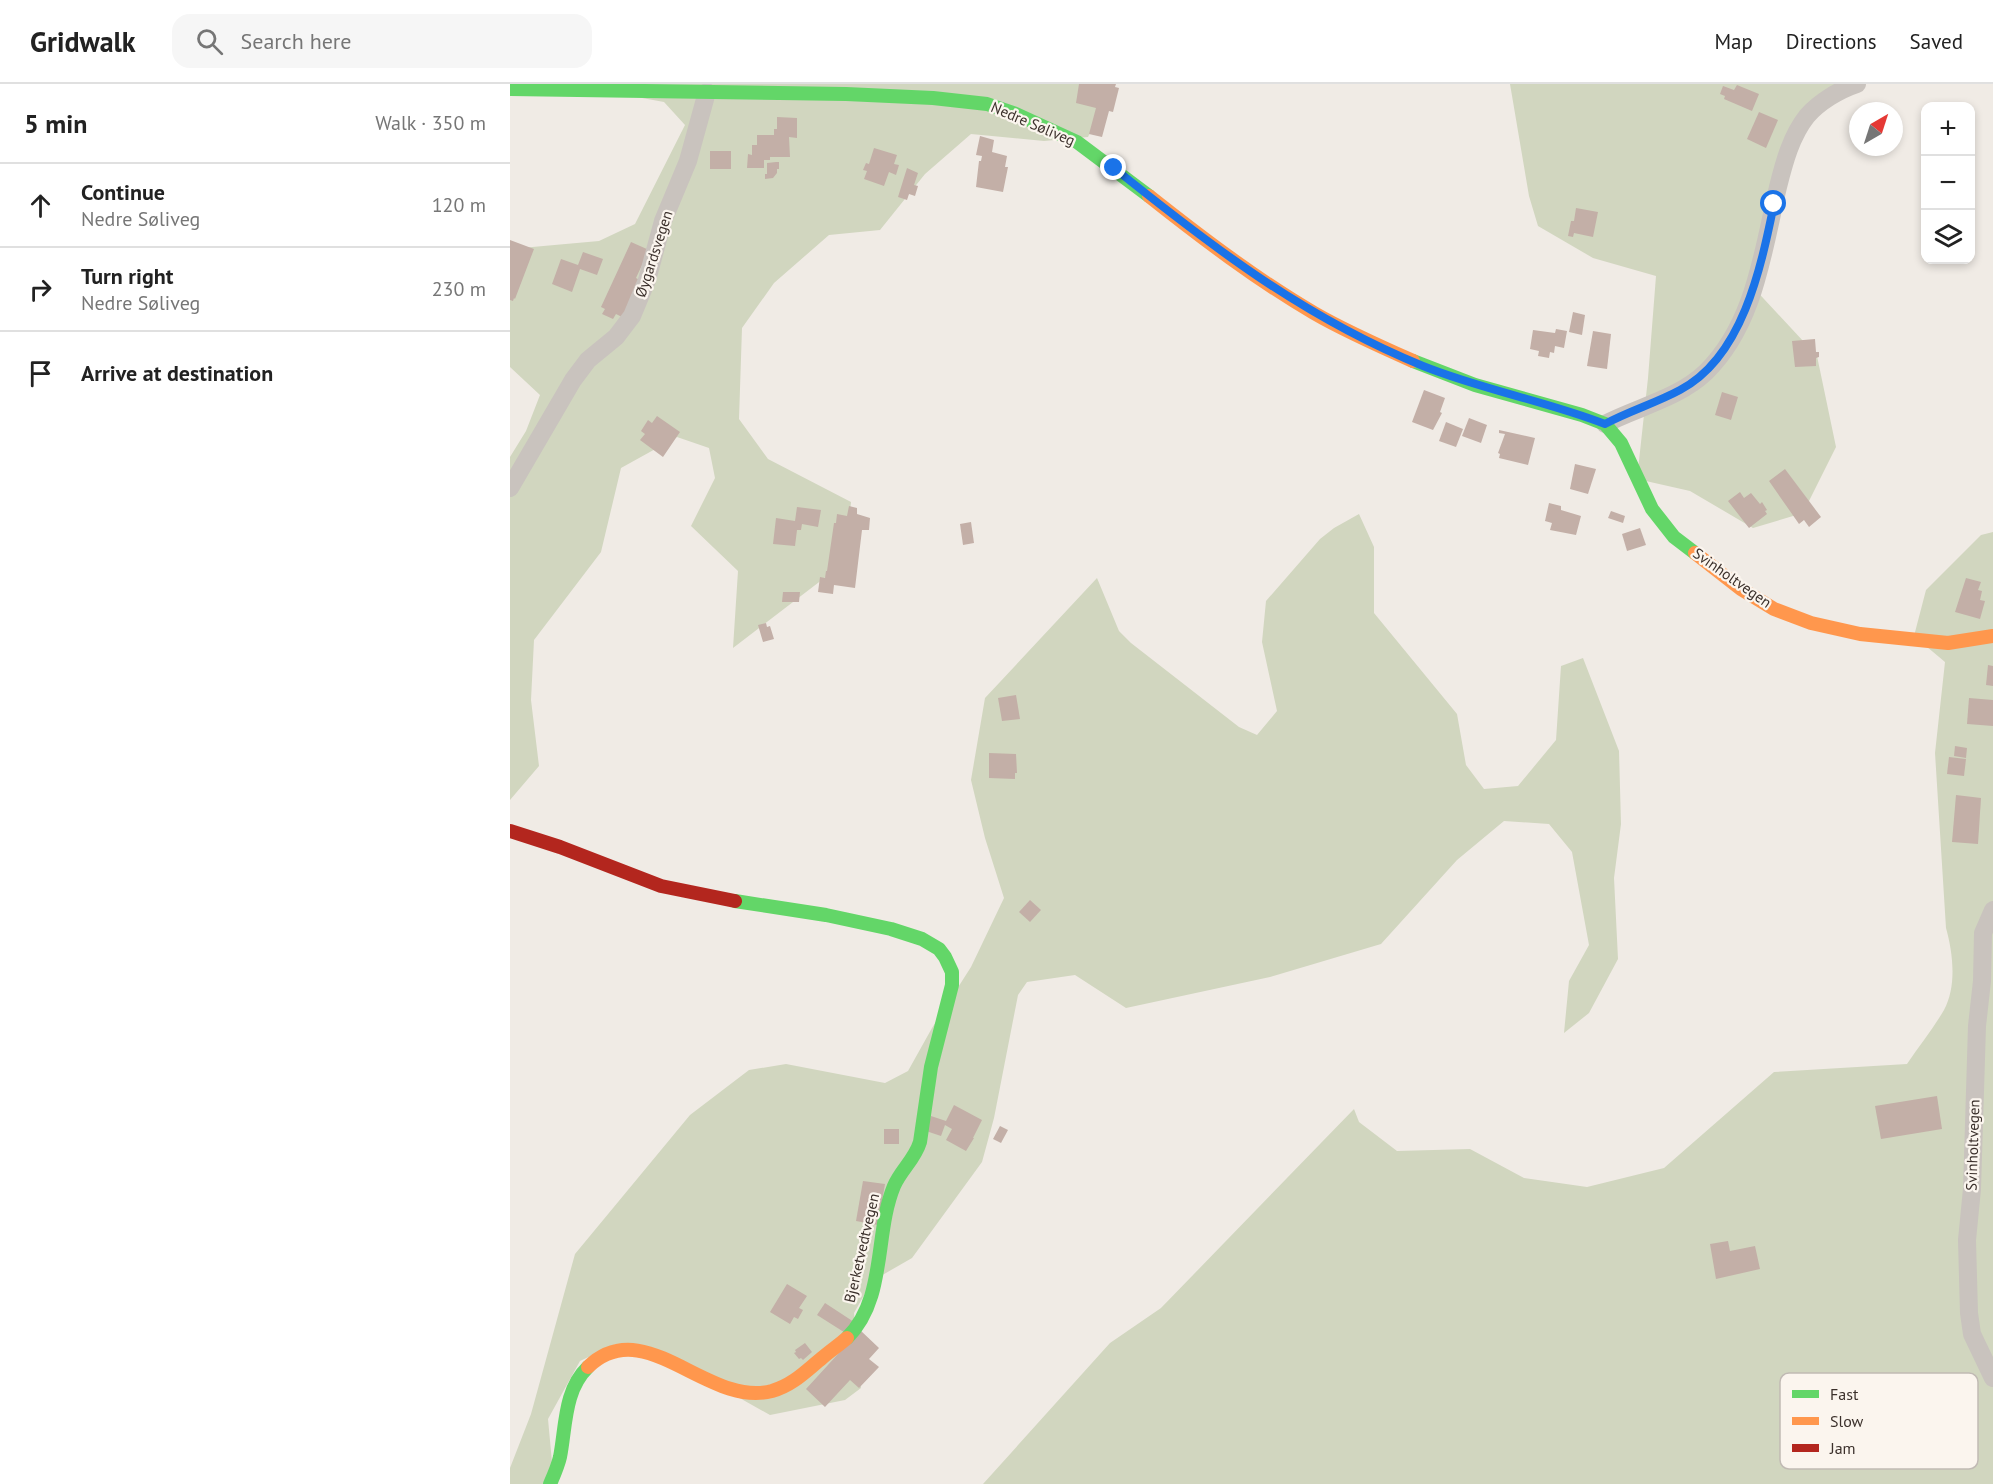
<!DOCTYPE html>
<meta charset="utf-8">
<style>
:root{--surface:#fff;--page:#f6f6f6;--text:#222;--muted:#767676;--line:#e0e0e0}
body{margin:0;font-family:"PT Sans",sans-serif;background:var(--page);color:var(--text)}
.controls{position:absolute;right:18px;top:18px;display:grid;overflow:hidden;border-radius:12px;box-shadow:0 3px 9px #0003}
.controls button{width:54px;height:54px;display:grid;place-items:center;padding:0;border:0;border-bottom:2px solid var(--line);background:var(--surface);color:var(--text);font:30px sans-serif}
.compass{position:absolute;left:1339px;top:18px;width:54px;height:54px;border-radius:50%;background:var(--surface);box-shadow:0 3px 9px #0003;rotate:39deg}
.stop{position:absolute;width:18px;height:18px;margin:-14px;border:4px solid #1a73e8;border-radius:50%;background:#fff}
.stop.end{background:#1a73e8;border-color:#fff;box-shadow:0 2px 6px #0008}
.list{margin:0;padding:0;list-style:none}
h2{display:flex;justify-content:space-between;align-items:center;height:78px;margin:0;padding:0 24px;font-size:26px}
h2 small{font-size:20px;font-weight:400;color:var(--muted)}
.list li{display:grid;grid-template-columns:39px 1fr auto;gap:18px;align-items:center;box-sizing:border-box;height:84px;padding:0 24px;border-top:2px solid var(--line)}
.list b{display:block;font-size:22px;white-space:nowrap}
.list p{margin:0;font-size:20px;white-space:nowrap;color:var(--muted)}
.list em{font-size:20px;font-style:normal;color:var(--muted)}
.icon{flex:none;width:33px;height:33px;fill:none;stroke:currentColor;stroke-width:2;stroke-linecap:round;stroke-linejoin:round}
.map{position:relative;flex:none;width:1483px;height:1400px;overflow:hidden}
header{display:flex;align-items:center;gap:36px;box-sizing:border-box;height:84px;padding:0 30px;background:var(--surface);border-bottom:2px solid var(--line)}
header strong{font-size:28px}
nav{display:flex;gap:33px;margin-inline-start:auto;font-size:21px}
.search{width:420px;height:54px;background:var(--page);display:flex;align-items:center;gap:15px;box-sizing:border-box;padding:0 21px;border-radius:18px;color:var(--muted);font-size:22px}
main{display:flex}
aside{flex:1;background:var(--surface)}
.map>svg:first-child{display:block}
</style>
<header>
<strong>Gridwalk</strong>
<div class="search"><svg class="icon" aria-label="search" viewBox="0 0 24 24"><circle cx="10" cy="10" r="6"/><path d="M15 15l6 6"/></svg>Search here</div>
<nav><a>Map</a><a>Directions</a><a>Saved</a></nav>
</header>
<main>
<aside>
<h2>5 min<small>Walk · 350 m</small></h2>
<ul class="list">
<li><svg class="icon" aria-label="ahead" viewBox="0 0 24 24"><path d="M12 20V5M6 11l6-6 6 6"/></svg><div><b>Continue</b><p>Nedre Søliveg</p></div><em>120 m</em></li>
<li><svg class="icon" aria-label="right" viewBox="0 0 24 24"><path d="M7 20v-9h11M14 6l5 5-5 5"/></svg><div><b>Turn right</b><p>Nedre Søliveg</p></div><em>230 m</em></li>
<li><svg class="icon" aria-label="arrive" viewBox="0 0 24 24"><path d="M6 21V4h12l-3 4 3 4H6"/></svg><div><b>Arrive at destination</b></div></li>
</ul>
</aside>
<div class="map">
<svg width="1483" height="1400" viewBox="0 0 1483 1400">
<rect width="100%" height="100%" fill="#f0ebe5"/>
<g fill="#d1d6bf">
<polygon points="55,0 603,0 578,53 534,57 461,50 415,90 370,146 319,151 264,199 232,244 229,335 258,375 341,418 338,448 317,492 223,564 228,487 181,442 205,394 199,364 167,353 111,384 91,468 24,556 21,616 29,682 0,716 0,373 16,347 30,311 0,283 0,165 89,157 125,140 175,41 154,18"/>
<polygon points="1000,0 1355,0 1311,11 1268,74 1241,201 1307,272 1326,363 1293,429 1243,444 1180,407 1127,395 1138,294 1146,192 1083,174 1028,142 1019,112"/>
<polygon points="849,430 864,463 864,529 947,630 956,681 974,705 1008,702 1046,656 1051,582 1073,574 1109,667 1111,740 1104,794 1108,875 1079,929 1054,949 1059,897 1079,861 1062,768 1039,740 994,737 947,776 871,860 760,893 616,924 565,891 517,898 508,911 484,1034 472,1078 402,1174 362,1197 344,1229 351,1304 335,1316 260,1331 196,1295 106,1260 70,1277 38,1335 44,1400 0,1400 0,1384 21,1330 65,1170 180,1031 239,986 276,980 375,999 398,987 422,944 461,883 494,814 475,754 461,696 475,614 587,494 609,547 621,559 729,643 747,651 767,627 752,558 756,517 810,455 824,444"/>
<path d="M1483 448V1400H473L600 1259 651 1224 844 1025 849 1038 887 1067 960 1065 1014 1094 1077 1103 1154 1084 1264 988 1397 980C1409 962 1423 945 1434 926 1447 902 1443 869 1436 844L1425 669 1435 578 1404 552 1416 506 1471 451Z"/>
</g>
<g fill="#c3afa7">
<polygon points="569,0 606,0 605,3 609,4 603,28 599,27 592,53 579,50 586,24 566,19"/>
<polygon points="1227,1 1249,10 1242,27 1214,15 1215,12 1210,10 1213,2 1224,6"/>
<polygon points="1249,28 1268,36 1256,64 1237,55"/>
<polygon points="267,33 287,34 287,54 279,53 280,73 260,73 260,76 254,76 254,84 237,84 238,70 242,71 242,61 247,61 247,51 264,51 264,45 267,45"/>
<polygon points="470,52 484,56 482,68 497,72 495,83 498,83 493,108 466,103 469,77 471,77 472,72 466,71"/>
<polygon points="364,64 387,71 384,80 389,81 386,91 379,88 374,102 354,95 357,87 353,86 356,79 359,80"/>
<rect x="200" y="67" width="21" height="18"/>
<polygon points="266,78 269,78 269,85 267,85 267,89 263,94 255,95 255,90 257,90 257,79"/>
<polygon points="397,84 408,89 404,101 408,102 405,112 399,110 397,116 388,113"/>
<polygon points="1066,124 1088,128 1083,153 1064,149 1063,153 1058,152 1061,137 1064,137"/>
<polygon points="0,156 24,165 5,215 4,214 3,217 0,216"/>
<polygon points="121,158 139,166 126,194 131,197 114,234 106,230 103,235 92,230 95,225 91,223"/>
<polygon points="73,168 93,175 87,191 70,185 62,208 42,200 51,175 68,181"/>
<polygon points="1063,228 1075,231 1072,251 1059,248"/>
<polygon points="1046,245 1057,247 1054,264 1045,262 1044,269 1040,268 1039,274 1028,272 1029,267 1020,265 1023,246 1045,249"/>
<polygon points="1083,247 1101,250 1097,285 1077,282"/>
<polygon points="1305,255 1306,268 1309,268 1309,273 1306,274 1306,282 1285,283 1282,257"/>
<polygon points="914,306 935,314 930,328 932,329 923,346 902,338"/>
<polygon points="1212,308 1228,313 1221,336 1205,331"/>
<polygon points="147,332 170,348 153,373 130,356 135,350 131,347 138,336 142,339"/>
<polygon points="959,334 977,341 971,359 952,352"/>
<polygon points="936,338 953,345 946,363 929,357"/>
<polygon points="989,346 1025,354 1018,381 989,374 990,370 988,369 995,350 989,349"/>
<polygon points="1065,380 1086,385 1078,410 1060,405"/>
<polygon points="1275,385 1311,433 1299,443 1294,436 1289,440 1259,397"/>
<polygon points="1230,408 1234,414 1241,409 1250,420 1252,418 1257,426 1255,427 1257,430 1239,444 1218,417"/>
<polygon points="1039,419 1051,422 1051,426 1071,432 1066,451 1040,446 1042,439 1035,437"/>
<polygon points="339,422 347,424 347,430 360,434 359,446 352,446 345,504 324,501 323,510 308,508 310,493 315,494 316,487 317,487 324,439 326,439 327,430 337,432"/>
<polygon points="287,423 311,426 308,443 292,440 291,446 287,446 285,462 263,460 266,434 285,437"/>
<polygon points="1101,427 1115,432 1113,439 1098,434"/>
<polygon points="461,438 464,459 453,461 450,440"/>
<polygon points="1130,444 1136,461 1117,467 1112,450"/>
<polygon points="1456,494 1471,498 1468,506 1472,507 1470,516 1475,517 1470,535 1445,528"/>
<polygon points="273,508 290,508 289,518 272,518"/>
<polygon points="256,539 257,543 260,542 264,555 253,558 248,541"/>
<polygon points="1478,581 1483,582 1483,602 1476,601"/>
<polygon points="506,611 510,635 492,637 488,614"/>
<polygon points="1459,614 1483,616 1483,642 1457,640"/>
<polygon points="1445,662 1457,664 1456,674 1444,672"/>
<polygon points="479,669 506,670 507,689 505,689 505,695 479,694"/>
<polygon points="1439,673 1456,675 1454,692 1437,690"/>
<polygon points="1446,711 1471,714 1468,760 1442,758"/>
<polygon points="520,816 531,826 520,838 509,828"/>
<polygon points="1427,1012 1432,1045 1371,1055 1365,1022"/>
<polygon points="444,1021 472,1036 463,1054 464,1054 456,1067 436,1056 442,1045 435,1041 431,1052 416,1047 421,1032 436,1037"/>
<polygon points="490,1042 498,1046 491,1059 483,1055"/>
<rect x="374" y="1045" width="15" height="15"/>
<polygon points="353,1097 375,1100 368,1141 346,1137"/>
<polygon points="1218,1157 1220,1167 1245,1162 1250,1185 1206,1195 1200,1160"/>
<polygon points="277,1200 297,1212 289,1224 293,1226 288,1235 284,1233 280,1240 260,1228"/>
<polygon points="315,1219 344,1238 337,1250 307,1231"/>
<polygon points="350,1246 369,1264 359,1275 369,1283 349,1304 340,1296 315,1323 296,1305"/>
<polygon points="295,1259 302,1268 293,1276 291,1274 289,1275 284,1269 286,1268 285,1266"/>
</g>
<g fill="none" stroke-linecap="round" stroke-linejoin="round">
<g stroke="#c9c3be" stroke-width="18">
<path d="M1095 340C1128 323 1169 314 1196 288 1245 240 1253 166 1268 103 1274 79 1281 52 1297 32 1309 18 1329 6 1347 0"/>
<polyline points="0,404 63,296 78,276 106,253 122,232 137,196 153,137 178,77 197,8"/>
<polyline points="1483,826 1473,849 1472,897 1467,942 1462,1105 1457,1156 1459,1229 1462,1250 1483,1294"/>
</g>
<g stroke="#63d668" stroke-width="14">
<polyline points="0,5 336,10 423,14 477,20 506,30 567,58 639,112"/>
<polyline points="903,277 965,301 1072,331 1095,340 1111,359 1142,425 1164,453 1185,469"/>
<path d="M225 817 316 831 381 845 412 855 429 865 435 873 442 888V901L421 983 410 1058C405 1075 391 1086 384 1102 364 1150 377 1214 337 1254"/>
<path d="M40 1400C44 1391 48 1382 50 1373 56 1342 54 1306 78 1283"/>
</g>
<g stroke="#ff974d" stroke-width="14">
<path d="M639 112C692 154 746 195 804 229 835 247 869 262 903 277"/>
<polyline points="1185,469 1231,505 1264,525 1301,539 1350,550 1438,559 1483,552"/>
<path d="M78 1283C135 1228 197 1324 262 1307 283 1301 296 1287 312 1274 320 1267 329 1261 337 1254"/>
</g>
<polyline stroke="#b3261e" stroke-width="14" points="0,747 50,763 151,802 225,817"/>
</g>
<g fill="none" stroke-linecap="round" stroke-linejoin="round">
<path stroke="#1a73e8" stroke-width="8" d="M604 84C702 163 795 234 913 282 973 306 1036 317 1095 340 1119 327 1146 319 1170 306 1233 273 1251 183 1264 120"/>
</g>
<g text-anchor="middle" stroke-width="4.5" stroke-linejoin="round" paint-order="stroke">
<g font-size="15" fill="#3b302b" stroke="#fbf5ee">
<text transform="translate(523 40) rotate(23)" y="5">Nedre Søliveg</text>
<text transform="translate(144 170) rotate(-72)" y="5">Øygardsvegen</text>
<text transform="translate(1222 494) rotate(35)" y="5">Svinholtvegen</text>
<text transform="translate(1463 1061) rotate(-88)" y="5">Svinholtvegen</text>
<text transform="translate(352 1164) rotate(-77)" y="5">Bjerketvedtvegen</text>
</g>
</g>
<rect x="1270" y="1289" width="198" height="96" rx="9" fill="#fbf5ee" stroke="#c1bab4" stroke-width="1.5"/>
<rect x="1282" y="1306" width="27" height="8" fill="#63d668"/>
<rect x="1282" y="1333" width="27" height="8" fill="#ff974d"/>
<rect x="1282" y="1360" width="27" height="8" fill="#b3261e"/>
<g font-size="16" fill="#3b302b">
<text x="1320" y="1316">Fast</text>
<text x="1320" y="1343">Slow</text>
<text x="1320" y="1370">Jam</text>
</g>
</svg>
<div class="controls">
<button>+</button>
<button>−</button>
<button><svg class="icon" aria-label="layers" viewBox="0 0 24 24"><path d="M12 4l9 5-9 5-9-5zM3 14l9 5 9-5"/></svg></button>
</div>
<svg class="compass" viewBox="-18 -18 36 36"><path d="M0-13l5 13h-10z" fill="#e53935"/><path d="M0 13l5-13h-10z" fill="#767676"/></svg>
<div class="stop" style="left:1264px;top:120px"></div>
<div class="stop end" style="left:604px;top:84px"></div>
</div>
</main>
